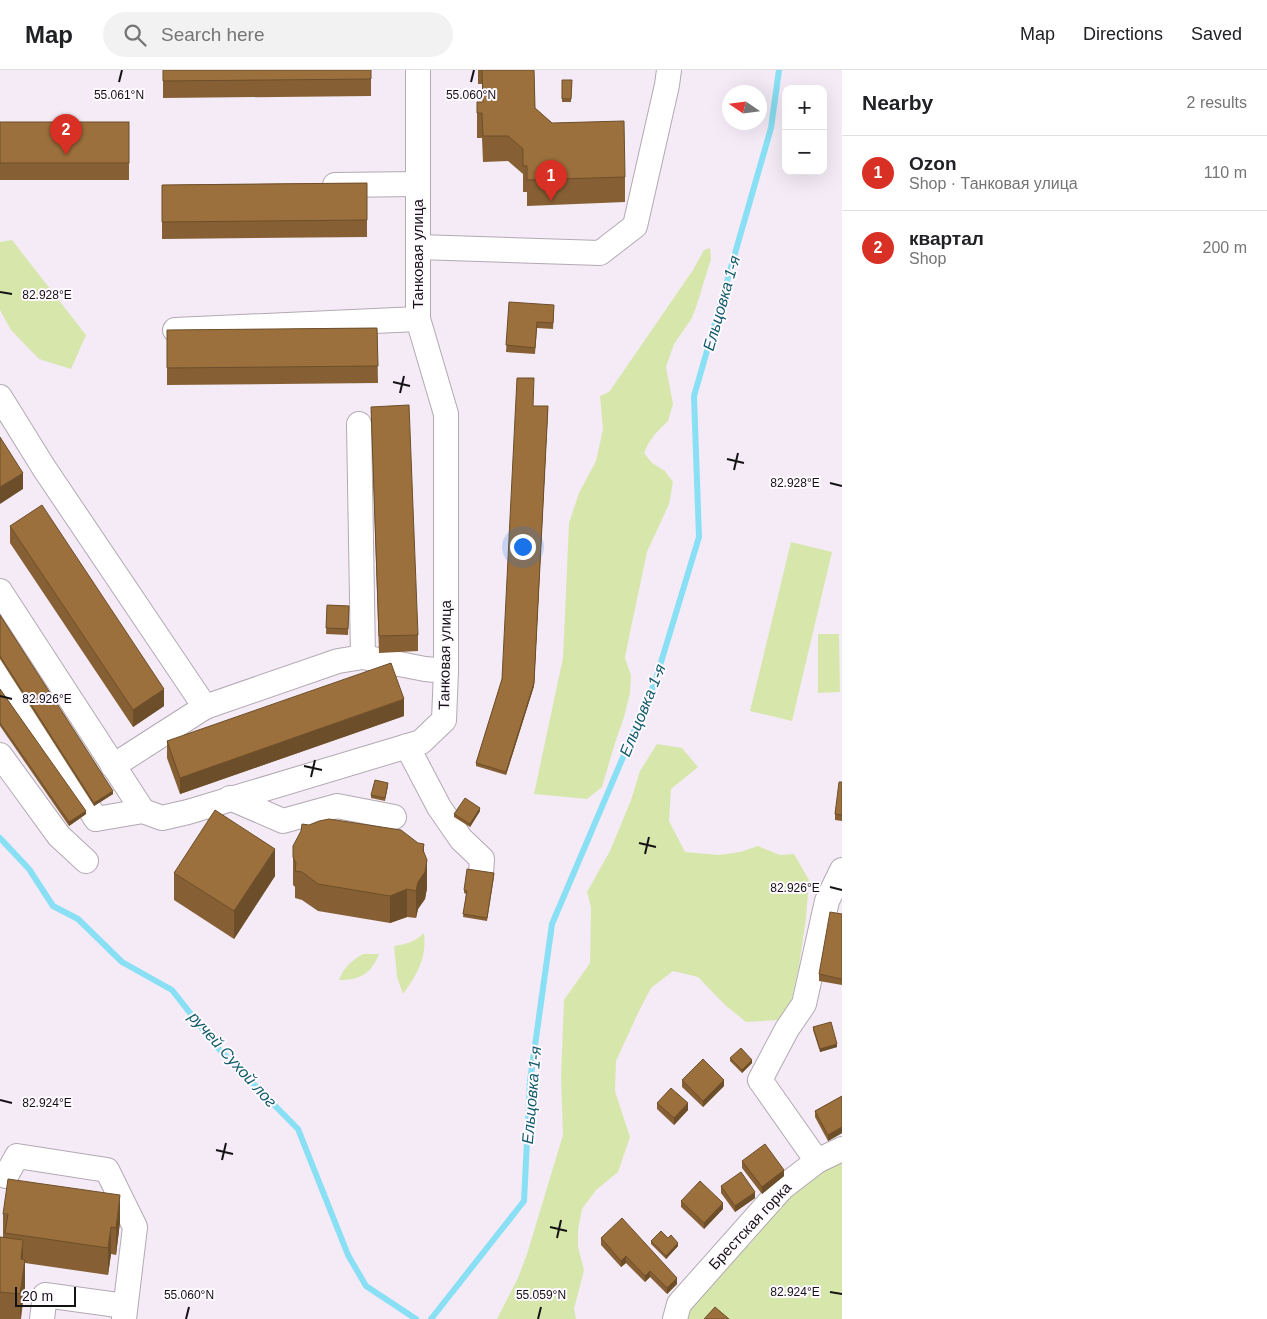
<!DOCTYPE html>
<meta charset="utf-8">
<style>
:root{--surface:#fff;--page:#f2f2f2;--text:#202124;--muted:#757577;--line:#e0e0e0;--accent:#d93025}
body{margin:0;font-family:Arial,sans-serif;background:var(--page);color:var(--text)}
.controls{position:absolute;right:15px;top:15px;display:grid;overflow:hidden;border-radius:10px;box-shadow:0 5px 20px #0002}
.controls button{width:45px;height:45px;display:grid;place-items:center;padding:0;border:0;border-bottom:1px solid var(--line);background:var(--surface);color:var(--text);font:25px sans-serif}
.compass{position:absolute;left:722px;top:15px;width:45px;height:45px;border-radius:50%;background:var(--surface);box-shadow:0 5px 20px #0002;rotate:283deg}
.scale{position:absolute;left:15px;bottom:12px;width:61px;box-sizing:border-box;padding-left:5px;border:2px solid #151215;border-top:0;font-size:14px;line-height:18px;white-space:nowrap;color:#151215;-webkit-text-stroke:4px #fefaff;paint-order:stroke}
.you{position:absolute;left:522px;top:476px;width:18px;height:18px;margin:-12px;border:4px solid #fff;border-radius:50%;background:#1a73e8;box-shadow:0 0 0 8px #1a73e833}
.badge{display:grid;place-items:center;width:32px;height:32px;border-radius:50%;background:var(--accent);color:#fff;font-size:16px;font-weight:700}
.pin{position:absolute;translate:-50% -41px;filter:drop-shadow(0 1px 2px #0008)}
.pin::after{content:'';position:absolute;top:26px;width:18px;height:15px;background:inherit;clip-path:polygon(0 0,100% 0,50% 100%)}
.list{margin:0;padding:0;list-style:none}
h2{display:flex;justify-content:space-between;align-items:center;height:65px;margin:0;padding:0 20px;font-size:21px}
h2 small{font-size:16px;font-weight:400;color:var(--muted)}
.list li{display:grid;grid-template-columns:32px 1fr auto;gap:15px;align-items:center;box-sizing:border-box;height:75px;padding:0 20px;border-top:1px solid var(--line)}
.list b{display:block;font-size:19px;white-space:nowrap}
.list p{margin:0;font-size:16px;white-space:nowrap;color:var(--muted)}
.list em{font-size:16px;font-style:normal;color:var(--muted)}
.icon{flex:none;width:28px;height:28px;fill:none;stroke:currentColor;stroke-width:2;stroke-linecap:round;stroke-linejoin:round}
.map{position:relative;flex:none;width:842px;height:1249px;overflow:hidden}
header{display:flex;align-items:center;gap:30px;box-sizing:border-box;height:70px;padding:0 25px;background:var(--surface);border-bottom:1px solid var(--line)}
header strong{font-size:24px}
nav{display:flex;gap:28px;margin-inline-start:auto;font-size:18px}
.search{width:350px;height:45px;background:var(--page);display:flex;align-items:center;gap:12px;box-sizing:border-box;padding:0 18px;border-radius:28px;color:var(--muted);font-size:19px}
main{display:flex}
aside{flex:1;background:var(--surface)}
.map>svg:first-child{display:block}
</style>
<header>
<strong>Map</strong>
<div class="search"><svg class="icon" aria-label="search" viewBox="0 0 24 24"><circle cx="10" cy="10" r="6"/><path d="M15 15l6 6"/></svg>Search here</div>
<nav><a>Map</a><a>Directions</a><a>Saved</a></nav>
</header>
<main>
<div class="map">
<svg width="842" height="1249" viewBox="0 0 842 1249">
<rect width="100%" height="100%" fill="#f4ebf6"/>
<g fill="#d7e7ac">
<polygon points="12,170 86,265 71,299 39,289 11,260 0,240 0,172"/>
<polygon points="710,178 711,189 697,234 692,248 674,274 666,297 673,334 668,351 655,364 648,374 644,383 652,393 665,401 673,412 669,434 647,482 629,567 625,588 631,605 630,623 624,647 615,673 602,717 587,729 534,724 563,588 569,453 579,423 596,391 603,359 600,326 609,322 616,312 693,200 704,180"/>
<polygon points="791,472 832,482 792,651 750,641"/>
<polygon points="818,564 839,564 840,622 818,623"/>
<polygon points="657,674 682,678 698,697 671,719 669,751 685,782 719,785 740,782 758,776 780,785 794,784 809,810 806,848 799,896 791,932 778,950 746,952 725,935 698,907 673,901 651,918 639,941 616,991 615,1021 630,1067 618,1102 596,1120 582,1139 578,1160 578,1177 584,1200 574,1239 576,1249 497,1249 518,1208 527,1184 563,1065 561,1007 564,930 590,893 591,837 587,822 610,781 631,730 640,701"/>
<path d="M424 863C427 888 417 905 403 924L397 907 394 876C406 874 415 872 424 863Z"/>
<path d="M363 884H379C371 904 360 910 339 910 344 897 351 891 363 884Z"/>
<polygon points="842,1088 842,1249 678,1249 691,1226 752,1172 780,1130"/>
</g>
<g fill="none" stroke-linecap="round" stroke-linejoin="round">
<g stroke="#89dff4" stroke-width="6">
<polyline points="0,768 29,799 53,836 78,849 122,892 172,920 216,976 298,1059 348,1185 366,1216 416,1249"/>
<polyline points="431,1249 524,1131 530,1011 552,854 655,612 699,467 694,326 771,58 779,0"/>
</g>
<defs>
<g id="minor">
<polyline points="335,115 418,114"/>
<polyline points="418,177 600,183 635,156 667,15 669,0"/>
<polyline points="175,260 418,249"/>
<polyline points="0,327 44,398 205,637 113,696"/>
<polyline points="359,354 363,587"/>
<polyline points="0,521 143,741 162,748 188,742 421,672 444,650 446,601 446,344 418,249 418,0"/>
<polyline points="0,600 96,749 143,741"/>
<polyline points="205,637 338,591 363,587 425,599 446,601"/>
<polyline points="407,676 439,737 461,769 482,789 481,804"/>
<polyline points="0,685 59,766 86,791"/>
<polyline points="230,728 283,751 337,736 394,747"/>
<polyline points="817,1091 760,1010 787,959 804,934 827,831 842,800"/>
<polyline points="6,1106 17,1086 107,1100 135,1157 124,1249"/>
<polyline points="42,1249 45,1225 125,1236"/>
<polyline points="675,1249 679,1234 782,1118 817,1091 842,1079"/>
</g>
</defs>
<use href="#minor" stroke="#b2a9b3" stroke-width="26"/>
<use href="#minor" stroke="#fff" stroke-width="24"/>
</g>
<g fill="#866034">
<polygon points="163,0 371,0 371,26 163,28"/>
<polygon points="478,0 534,0 535,38 552,53 625,107 625,132 527,136 527,122 523,122 523,104 508,91 483,92 482,68 477,68 477,32 483,32 482,14 478,14"/>
<polygon points="572,10 571,32 562,32 562,29"/>
<rect x="0" y="52" width="129" height="58"/>
<polygon points="367,113 367,167 162,169 162,115"/>
<polygon points="509,232 554,241 553,259 537,258 535,284 506,282"/>
<polygon points="377,258 378,313 167,315 167,260"/>
<polygon points="533,336 548,340 534,616 506,705 476,696 476,693 502,609"/>
<polygon points="371,337 418,565 418,581 379,583"/>
<polygon points="10,456 164,636 133,657 10,473"/>
<polygon points="327,535 349,536 348,565 326,564"/>
<polygon points="0,545 113,724 94,736 0,589"/>
<polygon points="0,619 86,744 69,756 0,656"/>
<polygon points="404,646 180,724 167,688 167,671"/>
<polygon points="842,712 842,751 835,750 835,744"/>
<polygon points="388,716 385,731 371,728 371,725"/>
<polygon points="480,741 470,757 454,747 454,744"/>
<polygon points="309,755 424,782 427,818 425,829 418,839 416,848 407,847 390,853 318,841 302,830 295,828 295,817 293,815 293,776"/>
<polygon points="174,803 275,806 234,869 174,830"/>
<polygon points="494,807 487,851 463,847 466,824 464,823 464,820"/>
<polygon points="842,844 842,915 819,911 819,904"/>
<polygon points="813,957 837,977 820,982 813,960"/>
<polygon points="730,988 752,993 742,1003 730,991"/>
<polygon points="682,1010 724,1016 703,1037 682,1017"/>
<polygon points="842,1026 842,1063 828,1071 815,1047 815,1041"/>
<polygon points="657,1033 688,1040 674,1055 657,1039"/>
<polygon points="742,1091 784,1106 762,1124 742,1098"/>
<polygon points="721,1116 755,1128 735,1142 721,1123"/>
<polygon points="681,1131 723,1139 704,1159 681,1137"/>
<polygon points="3,1144 120,1152 116,1185 111,1184 108,1205 25,1193 25,1217 21,1249 0,1249 0,1167 3,1167"/>
<polygon points="601,1168 677,1214 667,1224 650,1207 645,1212 626,1193 621,1197 601,1175"/>
<polygon points="668,1168 678,1176 666,1189 651,1174 651,1171"/>
</g>
<g fill="#6d4e2a">
<polygon points="548,336 534,616 506,705 506,702"/>
<polygon points="23,403 23,419 0,434 0,417"/>
<polygon points="164,619 164,636 133,657 133,640"/>
<polygon points="404,629 404,646 180,724 180,708"/>
<polygon points="113,721 113,724 94,736 94,733"/>
<polygon points="480,738 480,741 470,757 470,754"/>
<polygon points="86,741 86,744 69,756 69,752"/>
<polygon points="424,774 424,801 427,790 427,818 425,829 418,839 416,848 416,821"/>
<polygon points="275,779 275,806 234,869 234,841"/>
<polygon points="407,819 407,847 390,853 390,826"/>
<polygon points="837,974 837,977 820,982 820,979"/>
<polygon points="752,990 752,993 742,1003 742,1000"/>
<polygon points="724,1010 724,1016 703,1037 703,1031"/>
<polygon points="688,1033 688,1040 674,1055 674,1048"/>
<polygon points="842,1057 842,1063 828,1071 828,1065"/>
<polygon points="784,1100 784,1106 762,1124 762,1117"/>
<polygon points="755,1122 755,1128 735,1142 735,1136"/>
<polygon points="120,1125 120,1152 116,1185 116,1158"/>
<polygon points="723,1133 723,1139 704,1159 704,1153"/>
<polygon points="111,1157 111,1184 108,1205 108,1178"/>
<polygon points="23,1170 23,1197 21,1189"/>
<polygon points="678,1173 678,1176 666,1189 666,1186"/>
<polygon points="626,1186 626,1193 621,1197 621,1191"/>
<polygon points="25,1190 25,1217 20,1249 20,1224"/>
<polygon points="650,1201 650,1207 645,1212 645,1206"/>
<polygon points="677,1208 677,1214 667,1224 667,1218"/>
</g>
<g fill="#9c703c" stroke="#6d4e2a">
<polygon points="163,0 371,0 371,9 163,11"/>
<polygon points="482,0 534,0 535,38 552,53 624,51 625,107 527,110 527,96 523,96 523,79 508,66 483,66 482,43 477,43 477,32 483,32"/>
<polygon points="562,10 572,10 571,29 562,29"/>
<rect x="0" y="52" width="129" height="41"/>
<polygon points="367,113 367,150 162,152 162,115"/>
<polygon points="509,232 554,235 553,253 537,252 535,278 506,275"/>
<polygon points="377,258 378,296 167,298 167,260"/>
<polygon points="517,308 534,308 533,336 548,336 534,613 506,702 476,693 502,609"/>
<polygon points="409,335 418,565 379,566 371,337"/>
<polygon points="0,367 23,403 0,417"/>
<polygon points="42,435 164,619 133,640 10,456"/>
<polygon points="327,535 349,536 348,559 326,558"/>
<polygon points="0,545 113,721 94,733 0,586"/>
<polygon points="391,593 404,629 180,708 167,671"/>
<polygon points="0,619 86,741 69,752 0,653"/>
<polygon points="375,710 388,713 385,728 371,725"/>
<polygon points="839,712 842,712 842,745 835,744"/>
<polygon points="465,728 480,738 470,754 454,744"/>
<polygon points="215,740 275,779 234,841 174,803"/>
<polygon points="329,749 401,760 418,773 424,774 423,780 427,790 425,802 418,812 416,821 407,819 390,826 318,814 302,802 295,801 296,793 293,787 293,776 301,761 302,754 309,755 319,751"/>
<polygon points="467,799 494,803 487,848 463,844 467,821 464,820"/>
<polygon points="830,842 842,844 842,909 819,904"/>
<polygon points="831,952 837,974 820,979 813,957"/>
<polygon points="741,978 752,990 742,1000 730,988"/>
<polygon points="703,989 724,1010 703,1031 682,1010"/>
<polygon points="671,1018 688,1033 674,1048 657,1033"/>
<polygon points="842,1026 842,1057 828,1065 815,1041"/>
<polygon points="765,1074 784,1100 762,1117 742,1091"/>
<polygon points="741,1102 755,1122 735,1136 721,1116"/>
<polygon points="8,1109 120,1125 116,1158 111,1157 108,1178 5,1163 8,1144 3,1144"/>
<polygon points="700,1111 723,1133 704,1153 681,1131"/>
<polygon points="622,1148 677,1208 667,1218 650,1201 645,1206 626,1186 621,1191 601,1168"/>
<polygon points="661,1161 668,1168 671,1165 678,1173 666,1186 651,1171"/>
<polygon points="0,1167 23,1170 21,1189 25,1190 20,1224 0,1222"/>
<polygon points="715,1237 729,1249 704,1249"/>
</g>
<path fill="none" stroke="#151215" stroke-width="2" d="M119 12 122 0M471 12 474 0M0 222 12 224M393 312 410 316M400 323 404 306M727 389 744 393M734 400 738 383M830 413 842 416M0 626 12 629M304 696 322 700M311 707 315 690M639 773 656 777M645 784 649 767M830 817 842 820M0 1030 12 1033M216 1080 233 1084M222 1090 226 1073M550 1157 567 1161M557 1168 561 1150M830 1222 842 1224M186 1249 189 1237M538 1249 541 1237"/>
<g text-anchor="middle" stroke-width="4" stroke-linejoin="round" paint-order="stroke">
<g font-size="15" fill="#151215" stroke="#fefaff">
<text transform="translate(418 184) rotate(-90)" y="5">Танковая улица</text>
<text transform="translate(445 585) rotate(-89)" y="5">Танковая улица</text>
<text transform="translate(750 1156) rotate(-47)" y="5">Брестская горка</text>
</g>
<g font-size="16" font-style="italic" fill="#135c6b" stroke="#fefaff">
<text transform="translate(721 233) rotate(-74)" y="6">Ельцовка 1-я</text>
<text transform="translate(642 640) rotate(-68)" y="6">Ельцовка 1-я</text>
<text transform="translate(233 989) rotate(48)" y="6">ручей Сухой лог</text>
<text transform="translate(531 1025) rotate(-85)" y="6">Ельцовка 1-я</text>
</g>
</g>
<g font-size="12" text-anchor="middle" fill="#151215" stroke="#fefaff" stroke-width="4" stroke-linejoin="round" paint-order="stroke">
<text x="471" y="29">55.060°N</text>
<text x="119" y="29">55.061°N</text>
<text x="47" y="229">82.928°E</text>
<text x="795" y="417">82.928°E</text>
<text x="47" y="633">82.926°E</text>
<text x="795" y="822">82.926°E</text>
<text x="47" y="1037">82.924°E</text>
<text x="795" y="1226">82.924°E</text>
<text x="189" y="1229">55.060°N</text>
<text x="541" y="1229">55.059°N</text>
</g>
</svg>
<div class="controls">
<button>+</button>
<button>−</button>
</div>
<svg class="compass" viewBox="-18 -18 36 36"><path d="M0-13l5 13h-10z" fill="#e53935"/><path d="M0 13l5-13h-10z" fill="#757577"/></svg>
<div class="scale">20 m</div>
<div class="you"></div>
<div class="pin badge" style="left:551px;top:131px">1</div>
<div class="pin badge" style="left:66px;top:85px">2</div>
</div>
<aside>
<h2>Nearby<small>2 results</small></h2>
<ul class="list">
<li><span class="badge">1</span><div><b>Ozon</b><p>Shop · Танковая улица</p></div><em>110 m</em></li>
<li><span class="badge">2</span><div><b>квартал</b><p>Shop</p></div><em>200 m</em></li>
</ul>
</aside>
</main>
